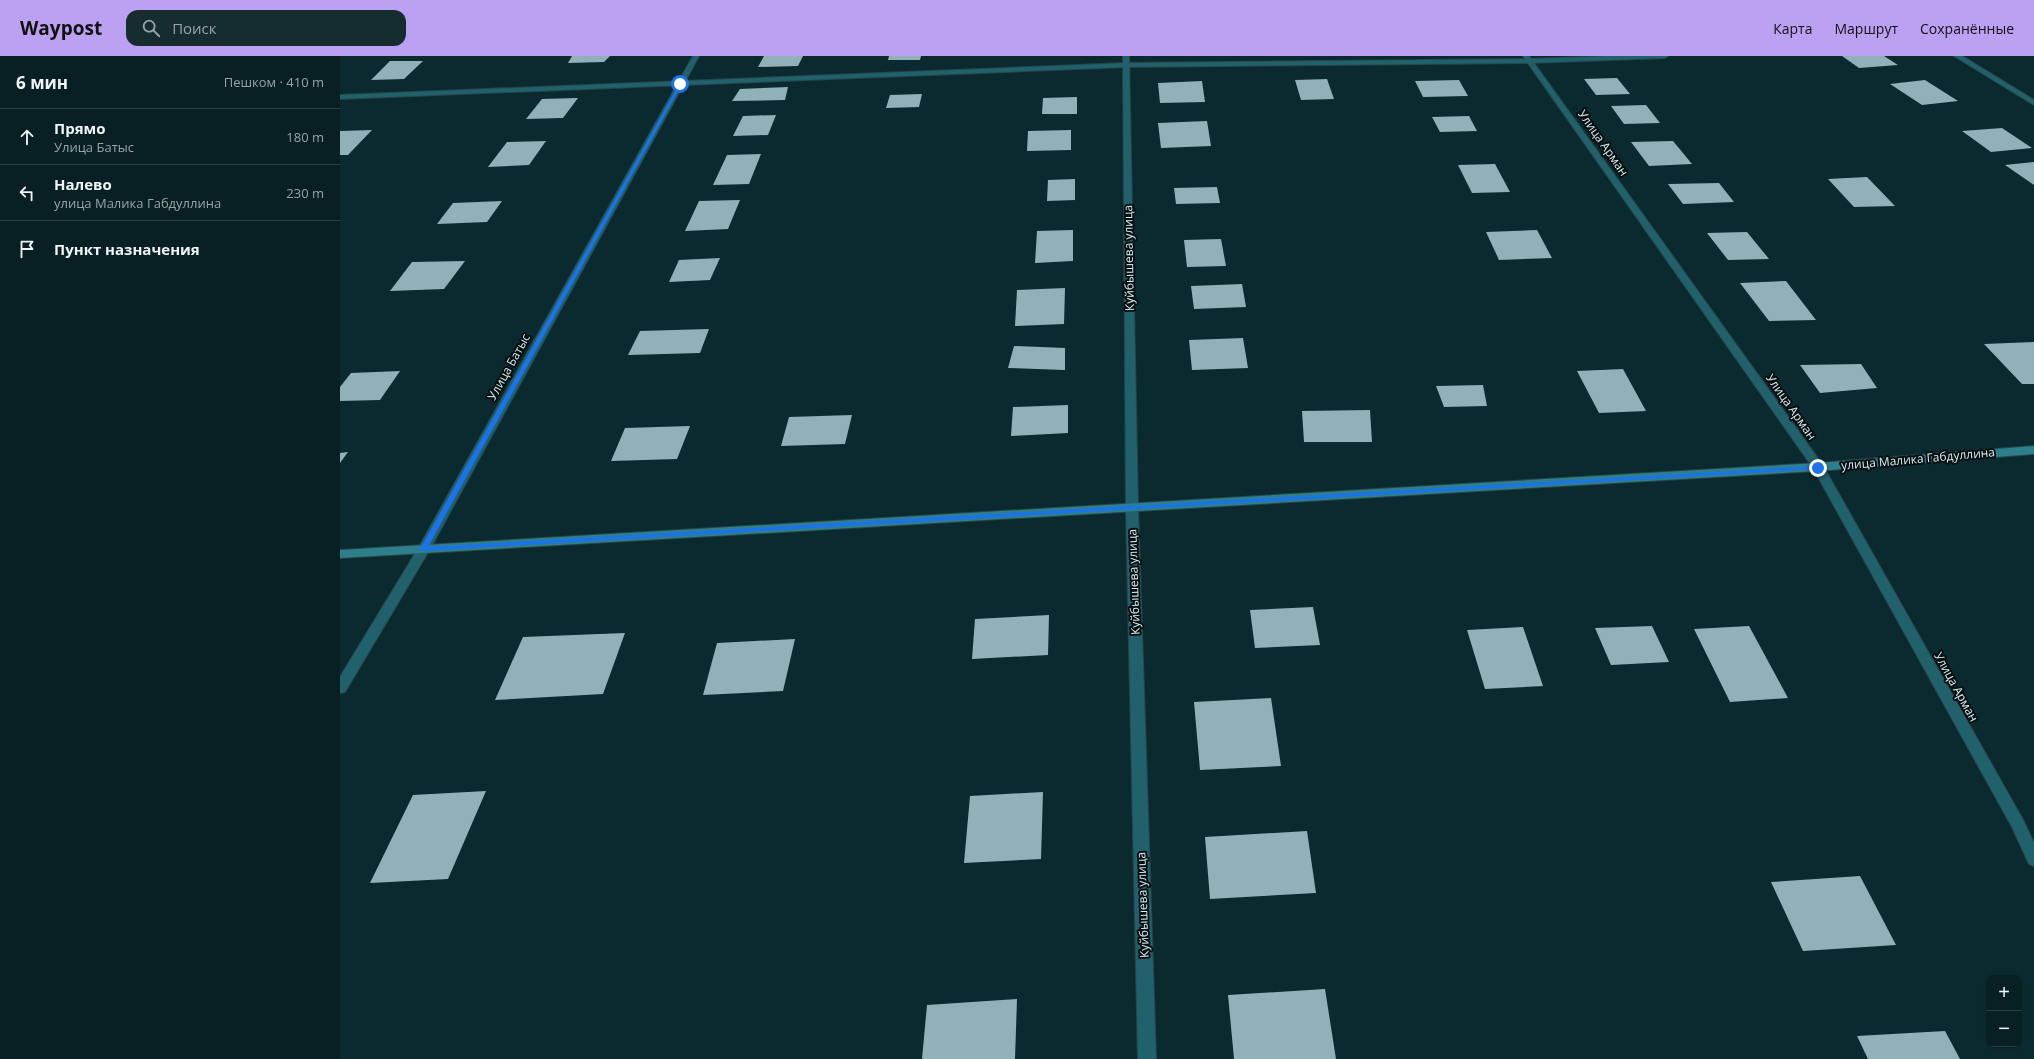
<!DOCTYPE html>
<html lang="ru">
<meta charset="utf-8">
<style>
:root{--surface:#082023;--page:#162d30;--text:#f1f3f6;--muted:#98a3a6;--line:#293e41;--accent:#bca0f2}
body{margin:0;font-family:"Open Sans",sans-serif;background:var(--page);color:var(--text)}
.controls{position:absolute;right:12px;bottom:12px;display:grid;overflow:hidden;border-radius:8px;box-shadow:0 1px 3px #0004}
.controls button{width:36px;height:36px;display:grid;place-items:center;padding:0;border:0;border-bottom:1px solid var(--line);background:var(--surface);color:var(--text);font:20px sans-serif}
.stop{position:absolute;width:12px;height:12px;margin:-9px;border:3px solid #1a73e8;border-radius:50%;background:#fff}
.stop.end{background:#1a73e8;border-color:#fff;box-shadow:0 1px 4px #0008}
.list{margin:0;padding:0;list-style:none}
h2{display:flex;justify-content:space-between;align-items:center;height:52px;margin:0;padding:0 16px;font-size:17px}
h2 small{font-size:13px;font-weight:400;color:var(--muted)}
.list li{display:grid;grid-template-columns:26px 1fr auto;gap:12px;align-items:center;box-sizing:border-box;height:56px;padding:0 16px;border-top:1px solid var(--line)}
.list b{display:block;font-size:15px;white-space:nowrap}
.list p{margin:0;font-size:13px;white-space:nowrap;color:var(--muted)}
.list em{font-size:13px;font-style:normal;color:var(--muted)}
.icon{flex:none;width:22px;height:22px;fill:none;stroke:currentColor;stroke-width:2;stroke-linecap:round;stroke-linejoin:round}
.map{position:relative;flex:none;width:1694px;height:1003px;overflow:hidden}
header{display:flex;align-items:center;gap:24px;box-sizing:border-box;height:56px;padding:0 20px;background:var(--accent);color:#111}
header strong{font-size:19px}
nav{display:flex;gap:22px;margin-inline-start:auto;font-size:14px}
.search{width:280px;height:36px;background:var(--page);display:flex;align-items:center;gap:10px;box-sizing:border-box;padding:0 14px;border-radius:12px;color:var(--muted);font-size:15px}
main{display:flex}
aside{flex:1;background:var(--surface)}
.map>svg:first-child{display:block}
</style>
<header>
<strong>Waypost</strong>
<div class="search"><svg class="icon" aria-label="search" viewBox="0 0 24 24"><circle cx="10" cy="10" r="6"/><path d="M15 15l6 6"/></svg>Поиск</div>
<nav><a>Карта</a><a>Маршрут</a><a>Сохранённые</a></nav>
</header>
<main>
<aside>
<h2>6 мин<small>Пешком · 410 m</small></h2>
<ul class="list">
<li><svg class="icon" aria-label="ahead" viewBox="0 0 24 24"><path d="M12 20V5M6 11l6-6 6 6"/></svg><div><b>Прямо</b><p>Улица Батыс</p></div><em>180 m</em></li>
<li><svg class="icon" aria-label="left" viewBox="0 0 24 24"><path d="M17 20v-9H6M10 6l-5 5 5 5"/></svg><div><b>Налево</b><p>улица Малика Габдуллина</p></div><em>230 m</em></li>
<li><svg class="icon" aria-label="arrive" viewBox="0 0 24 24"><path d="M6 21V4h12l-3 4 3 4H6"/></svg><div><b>Пункт назначения</b></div></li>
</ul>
</aside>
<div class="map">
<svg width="1694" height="1003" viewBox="0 0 1694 1003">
<rect width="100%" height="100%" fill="#0b2a2f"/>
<g fill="#90b1b7">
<polygon points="232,0 270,0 264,6 228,7"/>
<polygon points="424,0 463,0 458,10 418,11"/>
<polygon points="549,0 581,0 580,4 548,4"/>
<polygon points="1502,0 1544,0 1558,9 1519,12"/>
<polygon points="50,5 83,5 64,23 31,24"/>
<polygon points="1277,22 1290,38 1256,39 1244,23"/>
<polygon points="987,23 994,43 961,44 955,24"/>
<polygon points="1119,24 1128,40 1083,41 1075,25"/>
<polygon points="1585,24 1618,45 1582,49 1550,28"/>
<polygon points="862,25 865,46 820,47 818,27"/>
<polygon points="448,31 445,44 392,45 400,33"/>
<polygon points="582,38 579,51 546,52 550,39"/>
<polygon points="737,41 737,58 702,58 703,42"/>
<polygon points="238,42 223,62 186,63 202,43"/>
<polygon points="1306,49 1320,67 1284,68 1271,50"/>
<polygon points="436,59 428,79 393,80 403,60"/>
<polygon points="1129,60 1137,75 1100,76 1092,61"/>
<polygon points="867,65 871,90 821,92 818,67"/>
<polygon points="1662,72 1692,92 1651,96 1622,75"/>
<polygon points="32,74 8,99 0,99 0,75"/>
<polygon points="731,74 731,94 687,95 688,75"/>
<polygon points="206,85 189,109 148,111 167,86"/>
<polygon points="1333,85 1352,108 1309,110 1291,86"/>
<polygon points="421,98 409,128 373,129 387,99"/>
<polygon points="1694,106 1694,129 1665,109"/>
<polygon points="1155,108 1170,136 1132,137 1118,109"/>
<polygon points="1527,121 1555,150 1514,151 1488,123"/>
<polygon points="735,123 735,144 707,145 708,124"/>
<polygon points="1379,127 1394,146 1343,148 1328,128"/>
<polygon points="877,131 880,147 836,148 834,132"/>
<polygon points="400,144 388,173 345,175 359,145"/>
<polygon points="162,145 147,166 97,168 113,147"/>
<polygon points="733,174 733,205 695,207 697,175"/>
<polygon points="1197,174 1212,202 1159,204 1146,176"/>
<polygon points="1407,176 1429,203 1388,204 1367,177"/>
<polygon points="881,183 886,210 847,211 844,184"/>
<polygon points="380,202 370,224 329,226 339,204"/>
<polygon points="125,205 104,233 50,235 72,206"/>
<polygon points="1446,225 1476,264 1429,265 1400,227"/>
<polygon points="902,228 906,251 854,253 851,230"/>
<polygon points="725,232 724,268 675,270 677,234"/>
<polygon points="369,273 360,297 288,299 300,275"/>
<polygon points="903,282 908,312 852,314 849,284"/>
<polygon points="1694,286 1694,328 1682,328 1644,288"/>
<polygon points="674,290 725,292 725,314 668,312"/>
<polygon points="1521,308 1537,332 1480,337 1460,309"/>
<polygon points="1283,313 1306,355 1259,357 1237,315"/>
<polygon points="60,315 40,344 0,345 0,331 11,317"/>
<polygon points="1143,329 1147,350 1104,351 1096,330"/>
<polygon points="728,349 728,377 671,380 673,351"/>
<polygon points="1030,354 1032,386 964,386 962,355"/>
<polygon points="512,359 505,388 441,390 449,361"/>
<polygon points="350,370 337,403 271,405 285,372"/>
<polygon points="8,396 0,407 0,397"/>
<polygon points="973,551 980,589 915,592 910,554"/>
<polygon points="709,559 708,599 632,603 635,563"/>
<polygon points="1312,570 1329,606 1271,609 1255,572"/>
<polygon points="1409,570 1448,642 1390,646 1354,573"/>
<polygon points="1183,571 1203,630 1145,633 1127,574"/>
<polygon points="285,577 263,638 155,644 183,581"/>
<polygon points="455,583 443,635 363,639 377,587"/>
<polygon points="931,642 941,710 860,714 854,646"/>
<polygon points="146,735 108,823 30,827 73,739"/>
<polygon points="703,736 701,803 624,807 630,740"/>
<polygon points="967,775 976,837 870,843 865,781"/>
<polygon points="1520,820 1556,889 1463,895 1431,826"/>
<polygon points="985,933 996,1003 894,1003 888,939"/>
<polygon points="677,943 675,1003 582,1003 587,949"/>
<polygon points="1605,975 1620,1003 1528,1003 1517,980"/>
</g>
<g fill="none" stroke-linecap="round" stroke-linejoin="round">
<defs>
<g id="lane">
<polygon points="1270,0 1328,0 1325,2 1190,7 786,11 0,43 0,39 786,7 1190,3"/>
<polygon points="1614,0 1622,0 1694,44 1694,49"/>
</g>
<g id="street">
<polygon points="353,0 359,0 90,493 5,636 0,637 0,621 79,491"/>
<polygon points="783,0 789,0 798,452 816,1003 798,1003 786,452"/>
<polygon points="1183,0 1189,0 1482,408 1682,762 1694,787 1694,810 1689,808 1672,771 1473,412"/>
</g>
<polygon id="secondary" points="1694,390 1694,398 1478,415 0,502 0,494 1478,407"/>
</defs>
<use href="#lane" stroke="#28454a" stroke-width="2"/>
<use href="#street" stroke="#28454a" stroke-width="2"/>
<use href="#secondary" stroke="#28454a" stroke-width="2"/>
<use href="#lane" fill="#20616b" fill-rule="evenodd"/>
<use href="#street" fill="#20616b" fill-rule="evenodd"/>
<use href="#secondary" fill="#2e7f8c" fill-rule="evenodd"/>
</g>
<polygon fill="#1a73e8" points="339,28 342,28 88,491 1478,410 1481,412 1478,413 81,495 80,493"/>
<g text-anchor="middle" stroke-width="4" stroke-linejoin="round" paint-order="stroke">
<g font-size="12" fill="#dcedf0" stroke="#051012">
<text transform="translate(1263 87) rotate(55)" y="4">Улица Арман</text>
<text transform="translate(789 202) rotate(-91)" y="4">Куйбышева улица</text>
<text transform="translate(169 311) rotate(-61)" y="4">Улица Батыс</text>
<text transform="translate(1451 351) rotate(55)" y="4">Улица Арман</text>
<text transform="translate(1578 403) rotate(-5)" y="4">улица Малика Габдуллина</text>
<text transform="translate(794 526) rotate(-92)" y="4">Куйбышева улица</text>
<text transform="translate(1616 631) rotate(61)" y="4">Улица Арман</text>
<text transform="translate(803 849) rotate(-92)" y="4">Куйбышева улица</text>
</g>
</g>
</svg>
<div class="controls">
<button>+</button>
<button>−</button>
</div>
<div class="stop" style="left:340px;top:28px"></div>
<div class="stop end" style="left:1478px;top:412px"></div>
</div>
</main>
